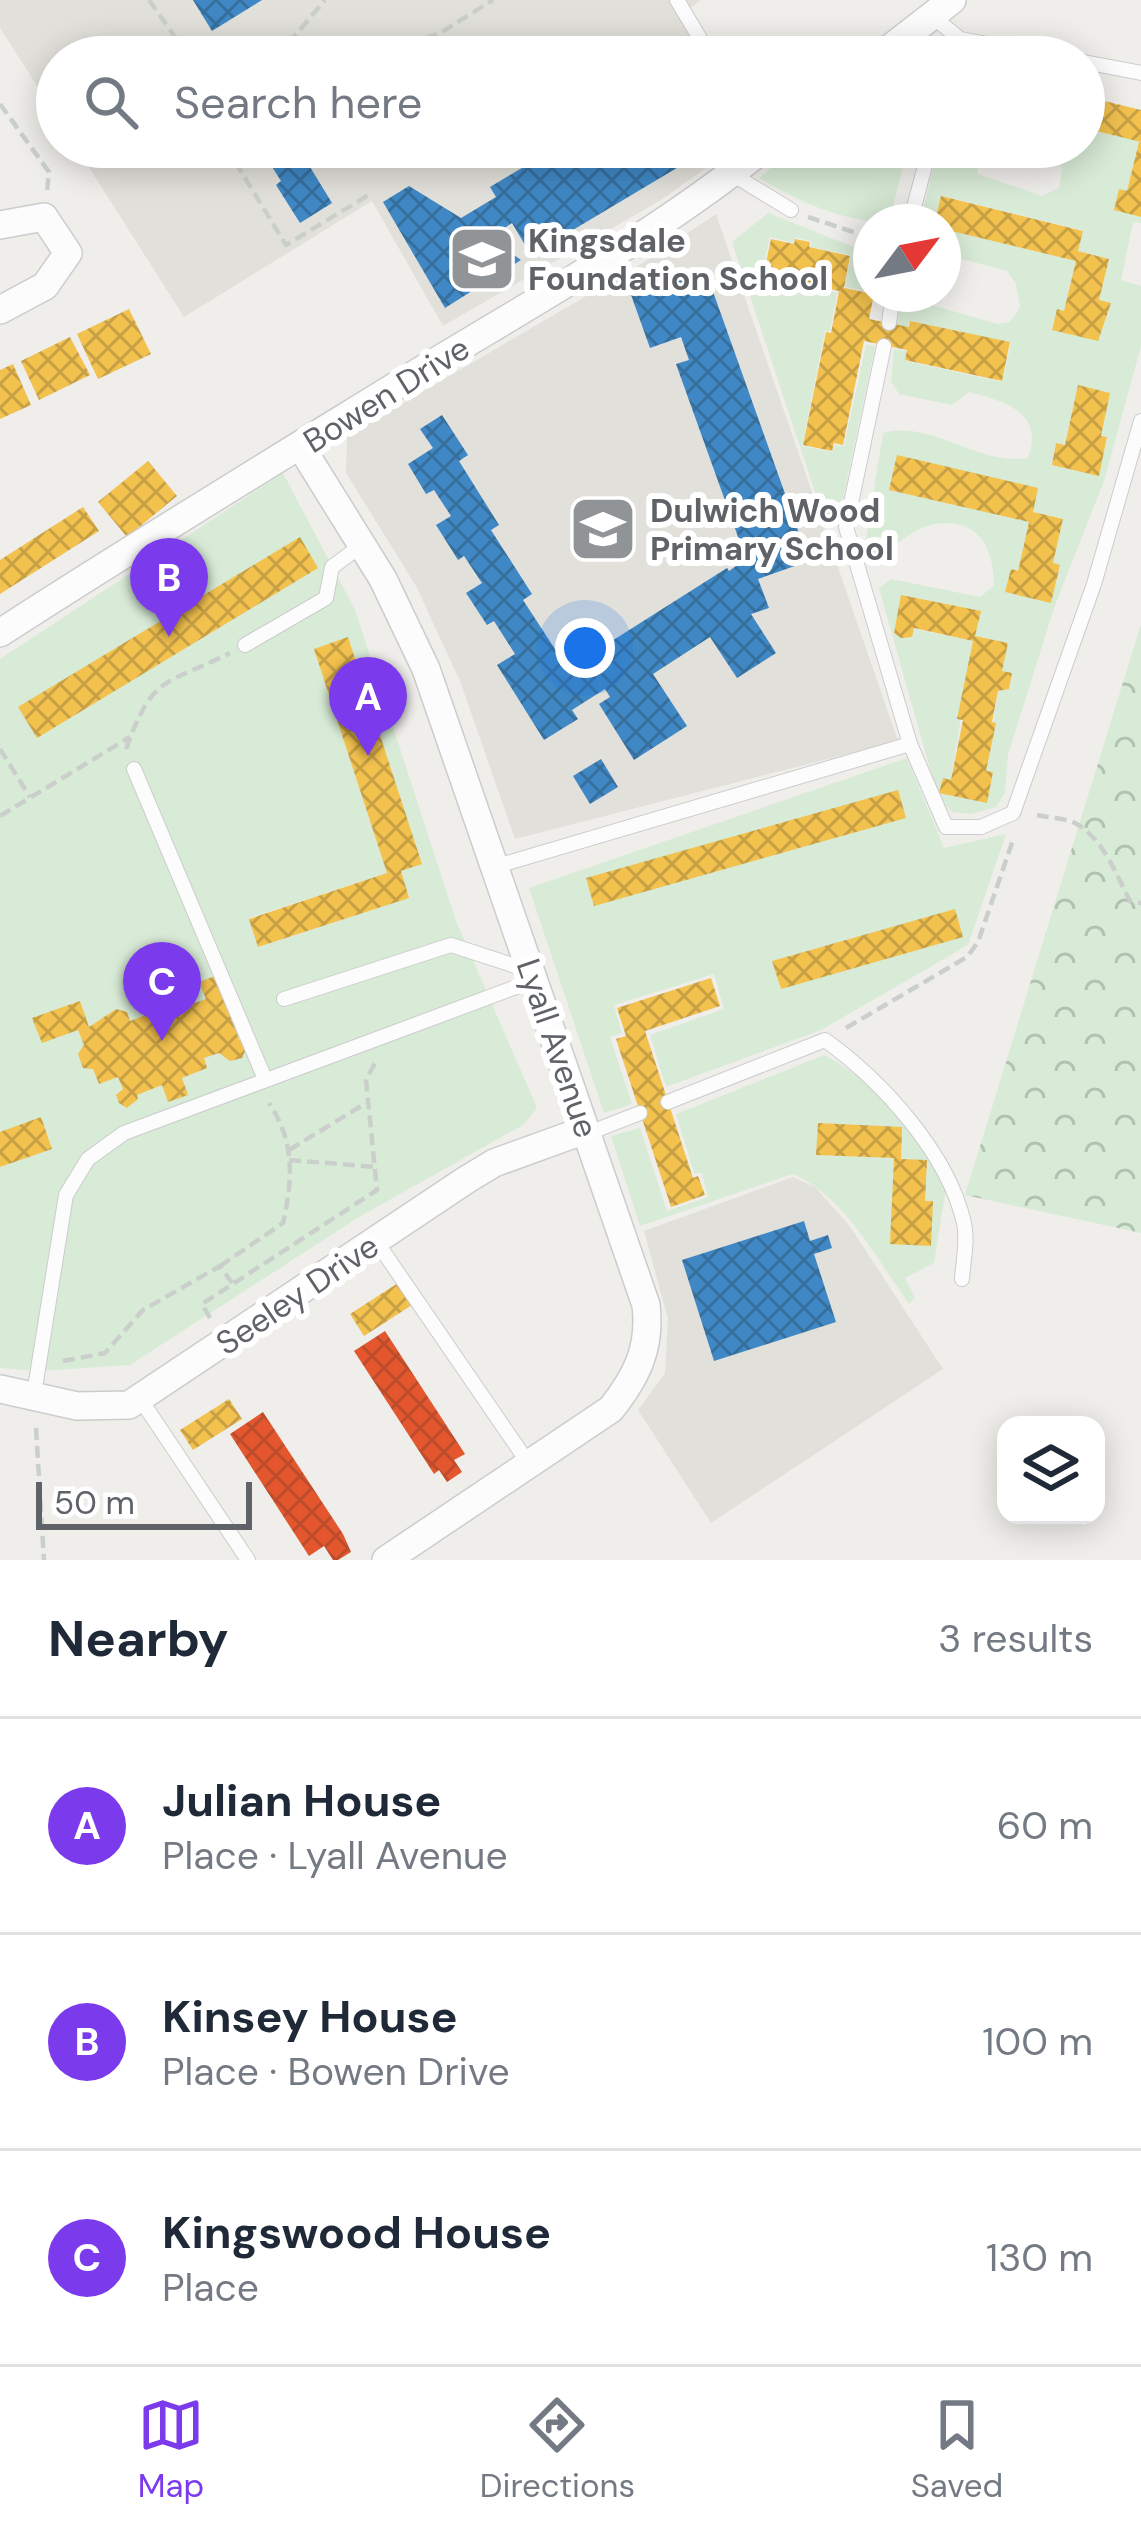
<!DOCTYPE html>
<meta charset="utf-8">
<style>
:root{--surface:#fff;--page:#f6f6f7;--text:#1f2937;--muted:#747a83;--line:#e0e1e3;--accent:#7c3aed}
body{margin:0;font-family:"DM Sans",sans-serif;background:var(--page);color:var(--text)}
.controls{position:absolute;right:36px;bottom:36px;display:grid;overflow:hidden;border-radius:24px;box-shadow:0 6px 30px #0003}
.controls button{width:108px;height:108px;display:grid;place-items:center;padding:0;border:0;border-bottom:3px solid var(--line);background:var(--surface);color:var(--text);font:60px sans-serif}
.compass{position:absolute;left:853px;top:204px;width:108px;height:108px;border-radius:50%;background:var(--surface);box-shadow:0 6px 30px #0003;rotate:58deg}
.scale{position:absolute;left:36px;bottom:30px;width:216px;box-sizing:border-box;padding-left:12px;border:6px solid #5f6368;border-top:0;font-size:33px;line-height:42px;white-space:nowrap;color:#5f6368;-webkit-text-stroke:9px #fff;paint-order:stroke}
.you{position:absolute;left:585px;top:648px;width:42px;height:42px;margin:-30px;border:9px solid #fff;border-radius:50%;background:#1a73e8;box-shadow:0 0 0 18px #1a73e833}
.badge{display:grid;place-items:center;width:78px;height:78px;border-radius:50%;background:var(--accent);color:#fff;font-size:39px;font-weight:700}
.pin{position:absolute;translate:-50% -99px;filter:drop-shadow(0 3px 6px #0008)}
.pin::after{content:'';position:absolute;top:63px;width:42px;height:36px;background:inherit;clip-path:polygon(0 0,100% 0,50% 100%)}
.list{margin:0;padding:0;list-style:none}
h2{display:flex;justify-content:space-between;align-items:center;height:156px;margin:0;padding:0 48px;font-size:51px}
h2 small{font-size:39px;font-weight:400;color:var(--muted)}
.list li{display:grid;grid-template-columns:78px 1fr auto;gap:36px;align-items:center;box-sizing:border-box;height:216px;padding:0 48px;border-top:3px solid var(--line)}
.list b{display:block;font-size:45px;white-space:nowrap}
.list p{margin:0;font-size:39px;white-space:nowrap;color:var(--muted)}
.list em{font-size:39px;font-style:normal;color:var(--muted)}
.icon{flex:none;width:66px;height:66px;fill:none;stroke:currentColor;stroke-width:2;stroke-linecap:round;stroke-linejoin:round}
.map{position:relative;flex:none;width:1141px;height:1560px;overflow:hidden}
.search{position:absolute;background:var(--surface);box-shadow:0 6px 30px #0003;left:36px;right:36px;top:36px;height:132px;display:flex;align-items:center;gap:30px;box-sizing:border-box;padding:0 42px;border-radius:66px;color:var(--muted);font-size:45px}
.sheet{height:804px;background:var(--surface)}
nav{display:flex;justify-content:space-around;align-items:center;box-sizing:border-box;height:168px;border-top:3px solid var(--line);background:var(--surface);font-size:33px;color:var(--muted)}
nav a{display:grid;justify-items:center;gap:6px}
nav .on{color:var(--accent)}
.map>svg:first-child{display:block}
</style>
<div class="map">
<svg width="1141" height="1560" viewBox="0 0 1141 1560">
<defs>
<pattern id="forest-crowns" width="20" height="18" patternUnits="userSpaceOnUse" patternTransform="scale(3)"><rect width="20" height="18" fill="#d8ebd6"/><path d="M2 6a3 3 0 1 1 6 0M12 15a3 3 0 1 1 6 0" fill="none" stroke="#b2c2b1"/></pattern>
<pattern id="homes-cross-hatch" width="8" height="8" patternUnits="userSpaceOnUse" patternTransform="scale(3)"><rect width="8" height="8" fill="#f2c14e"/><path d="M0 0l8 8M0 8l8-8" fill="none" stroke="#c7a045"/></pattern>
<pattern id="shops-cross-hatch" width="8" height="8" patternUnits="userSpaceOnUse" patternTransform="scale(3)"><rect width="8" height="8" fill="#e4572e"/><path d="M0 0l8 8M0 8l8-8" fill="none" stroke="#bc4c2b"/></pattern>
<pattern id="schools-cross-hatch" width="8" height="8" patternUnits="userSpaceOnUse" patternTransform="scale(3)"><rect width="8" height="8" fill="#3f88c5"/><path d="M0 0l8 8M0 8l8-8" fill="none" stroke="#366e9c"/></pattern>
</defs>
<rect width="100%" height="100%" fill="#efeeea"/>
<g fill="#e2e0da">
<polygon points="0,0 701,0 688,10 717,57 57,57 57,117 0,28"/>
<polygon points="76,147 735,147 661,200 443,326 372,201 184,317"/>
<polygon points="716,214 898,741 515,839 460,681 416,586 346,473 347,436 646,261"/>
<polygon points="793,1177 815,1187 849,1225 943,1369 711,1523 638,1410 665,1373 668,1319 644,1231"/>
</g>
<g fill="#d8ebd6" fill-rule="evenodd">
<path d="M1084 128 1139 141 1127 191 1119 190 1114 209 1141 217V223L1133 222 1121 280 1141 286V346L1104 481 1054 608 1008 755 1005 793 996 807 971 814 952 812 938 797 879 588 891 579 980 597 994 586C994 546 976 515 931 525 912 529 890 550 874 561L866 540 883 433C931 419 978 466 1028 458 1045 412 1004 401 969 392L952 405 899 394 891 381 894 349 906 351V361L1002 382 1011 343 910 321 908 327 897 324 900 304 915 300 997 324 1010 322 1020 307 1016 284 1007 271 943 254V229L1076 261 1064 311 1057 310 1052 329 1098 341 1111 304 1099 300 1109 259 1078 251 1082 230 942 196 935 222H920L937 153 951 147 969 150 977 161 978 174 1042 196 1059 188 1062 169 1051 147H1084ZM1078 386 1110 393 1101 436 1107 438 1099 475 1052 465 1056 443 1065 445ZM890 490 1063 519 1053 563 1060 566 1051 603 1006 592 1011 570 1018 571 1029 522ZM902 595 980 611 975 636 1007 643 1002 671 1012 674 1009 689 998 691 986 771 993 773 940 792 943 779 951 780 973 641 914 629 901 638 894 633Z"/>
<path d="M795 147H908L889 222C842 222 798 201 759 178Z"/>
<polygon points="768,213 871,254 871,292 845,287 851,255 811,247 811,241 795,237 793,243 770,237 759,286 783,292 786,282 837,293 830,331 825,331 802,446 832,452 835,445 844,446 866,345 875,346 837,527 827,528 732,242"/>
<path d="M283 473 355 610 456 921 537 1108 523 1125 359 1217 130 1365 39 1371 0 1368V1167L52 1148 41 1118 0 1132V659ZM347 638 422 863 401 871 408 898 259 947 249 918 387 873 314 649ZM200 982 246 1047 231 1061 219 1053 204 1058 207 1068 182 1078 168 1102 162 1085 137 1095 127 1108 119 1103 116 1096 123 1089 118 1077 99 1084 93 1069 83 1067 79 1054 84 1045 78 1030 33 1019 79 1001 89 1027 116 1010 127 1012 130 1021 162 1009 160 1004 171 999 173 1005 182 1002 184 1007 206 999Z"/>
<path d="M907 758 944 848 1006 834 968 945 821 1030 666 1087 650 1035 724 1009 714 974 614 1005 622 1033 610 1037 632 1104 604 1113 529 888ZM955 910 781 988H780L773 961Z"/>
<path d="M824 1055C889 1090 908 1128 946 1188L934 1263 905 1278 915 1298 909 1304C876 1258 846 1198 793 1174L640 1226 611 1136 640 1128 667 1211 708 1197 702 1173H694L676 1114ZM818 1124 901 1127V1159L927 1161 925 1201H932L891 1244 894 1158 817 1155Z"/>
</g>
<polygon fill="url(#forest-crowns)" points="1141,624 1141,1233 965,1195"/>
<g fill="url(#homes-cross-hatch)">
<polygon points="1084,96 1141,110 1141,142 1084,128"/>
<polygon points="1139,142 1141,142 1141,217 1114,210 1119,189 1127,191"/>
<polygon points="941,196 1083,231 1078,251 1109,259 1099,300 1111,303 1098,341 1052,330 1057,309 1064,311 1076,261 943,229 943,222 935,222"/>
<polygon points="771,239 794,244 795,239 810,242 809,247 850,256 844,288 874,294 869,319 909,327 910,321 1010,342 1002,381 905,360 907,350 864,341 843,445 834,443 832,451 803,445 826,332 831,333 839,291 784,279 782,290 761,286"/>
<polygon points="129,309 151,354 98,379 77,334"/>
<polygon points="70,337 90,375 39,400 21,361"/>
<polygon points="13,364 31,405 0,419 0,370"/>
<polygon points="1078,385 1110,393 1101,436 1107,437 1099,476 1052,465 1056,443 1065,445"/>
<polygon points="897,455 1038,488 1033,512 1063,519 1053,563 1060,565 1051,603 1005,592 1011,569 1018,571 1029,522 889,490"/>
<polygon points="148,461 177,496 127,537 98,502"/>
<polygon points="83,507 99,531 0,594 0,560"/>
<polygon points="300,537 318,568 37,738 18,707"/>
<polygon points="901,595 981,611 975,636 1008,643 1002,671 1012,673 1009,689 998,691 992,722 996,723 986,771 993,772 987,803 939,793 943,778 951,780 963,720 957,719 973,641 914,628 912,637 901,638 894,633"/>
<polygon points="348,637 422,864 401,871 409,898 258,947 249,919 387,873 314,649"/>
<polygon points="898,790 906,818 594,906 586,878"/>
<polygon points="955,909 963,937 781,989 772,961"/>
<polygon points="215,976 239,1039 247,1047 242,1058 230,1061 219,1053 204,1058 207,1068 182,1078 188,1095 168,1102 162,1085 137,1095 138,1099 127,1108 119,1103 116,1095 123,1089 118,1077 99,1084 93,1069 83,1068 78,1054 84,1045 78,1030 42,1043 32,1018 80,1001 89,1027 116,1009 127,1012 130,1021 162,1009 160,1004 172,999 173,1005 182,1002 184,1007 206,999 199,982"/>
<polygon points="711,978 720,1006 645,1031 693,1178 698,1176 705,1195 671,1207 616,1039 626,1036 617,1008"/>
<polygon points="41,1117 52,1149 0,1167 0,1132"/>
<polygon points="818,1123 902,1127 901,1159 927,1160 925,1201 933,1201 931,1246 890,1244 894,1158 816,1155"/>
<polygon points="398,1283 412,1305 364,1336 350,1314"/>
<polygon points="229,1399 242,1419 193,1450 180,1430"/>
</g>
<g fill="url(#shops-cross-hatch)">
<polygon points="385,1331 465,1454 454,1460 462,1472 447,1482 439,1470 434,1474 354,1351"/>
<polygon points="263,1412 343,1534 351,1552 338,1560 333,1560 324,1546 309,1556 230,1434"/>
</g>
<g fill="url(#schools-cross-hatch)">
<polygon points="193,0 262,0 212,31"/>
<polygon points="237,147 331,147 307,162 332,203 300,223 276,185 281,181 264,154 248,165"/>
<polygon points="557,147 712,147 531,255 512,223 490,238 521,260 445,308 383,202 409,186 461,218 496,197 490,187"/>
<polygon points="695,269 702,290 711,286 809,561 758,579 769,608 751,614 776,653 737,678 710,637 653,674 687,726 634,760 599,704 610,697 605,689 572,710 578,719 544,740 497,665 515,654 494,621 487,625 466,593 482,583 464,556 458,560 436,525 451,516 434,490 426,494 408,464 433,448 420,429 442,415 468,455 459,461 499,525 491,530 532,594 523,600 570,672 587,662 585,658 727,568 729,571 746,559 676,364 689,360 681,337 650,348 630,292"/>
<polygon points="601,759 618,787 590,804 573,776"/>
<polygon points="804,1221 810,1241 828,1235 832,1248 814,1254 836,1322 714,1361 682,1260"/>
</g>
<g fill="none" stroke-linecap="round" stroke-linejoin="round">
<defs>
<g id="lane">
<polyline points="677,0 711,57"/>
<polyline points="932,16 960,39 1057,57"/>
<polyline points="955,57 960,39"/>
<polyline points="1084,62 1141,73"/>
<polyline points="732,174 791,210"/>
<polyline points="910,222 930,147"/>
<polyline points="889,323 893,294"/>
<polyline points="884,346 846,527 910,744 946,827 981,827 1013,813 1094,584 1141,421"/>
<polyline points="245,645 326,598 332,567 362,545"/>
<polyline points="134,769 265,1079"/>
<polyline points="497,866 910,744"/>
<polyline points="284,999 451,945 531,971"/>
<path d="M668 1102 825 1040C882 1081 948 1153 964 1223 968 1240 963 1262 962 1279"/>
<polyline points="586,1134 640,1113"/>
<polyline points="376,1241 529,1464"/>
<polyline points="34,1394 66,1195 88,1159 124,1133 535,980"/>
<polyline points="141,1400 248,1560"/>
</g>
<g id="street">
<polyline points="879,57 952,0"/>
<polyline points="0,225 44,217 68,253 45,286 0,310"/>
<path d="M301 447 383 579 426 669 646 1305C651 1348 637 1376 611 1409L386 1560"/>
<path d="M0 633C136 545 274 461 412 376 532 303 656 235 765 147"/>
<polyline points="0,1389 77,1406 129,1405 466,1180 494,1163 585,1130"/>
</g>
</defs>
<use href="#lane" stroke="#cbcccc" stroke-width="16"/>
<use href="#street" stroke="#cbcccc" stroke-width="30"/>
<g stroke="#cacfcc" stroke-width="4.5" stroke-dasharray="12 6" stroke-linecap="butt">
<polyline points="149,0 189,57"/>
<polyline points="277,57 325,0"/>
<polyline points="375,57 440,33 493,0"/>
<polyline points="0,104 49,172 47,191"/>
<polyline points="226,147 286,245 372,193"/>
<polyline points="808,217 871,238"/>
<polyline points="0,749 30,797"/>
<path d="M126 749C153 674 164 686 230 653"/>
<path d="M1037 815C1049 818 1064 818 1075 823 1103 838 1116 874 1130 901L1141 903"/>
<polyline points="0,816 130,737"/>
<polyline points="846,1028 967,957 978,942 1014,837"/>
<polyline points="289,1150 366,1103"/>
<polyline points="289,1160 377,1167"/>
<path d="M220 1266 283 1223C293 1179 295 1142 269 1103"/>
<polyline points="210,1318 202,1304 377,1190 366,1080 375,1063"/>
<polyline points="63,1361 105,1353 143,1310 220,1266 232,1283"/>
<polyline points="36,1428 44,1560"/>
</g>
<use href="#lane" stroke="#fdfcfc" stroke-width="14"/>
<use href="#street" stroke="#fdfcfc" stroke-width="27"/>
</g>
<defs>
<symbol id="school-square" viewBox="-11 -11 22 22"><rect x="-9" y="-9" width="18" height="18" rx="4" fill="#919496" stroke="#fff"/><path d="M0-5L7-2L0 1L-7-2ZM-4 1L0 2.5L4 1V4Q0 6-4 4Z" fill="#fff"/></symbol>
</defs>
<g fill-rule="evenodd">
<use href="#school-square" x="444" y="221" width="76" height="76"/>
<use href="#school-square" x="565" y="491" width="76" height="76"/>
</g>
<g text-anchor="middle" stroke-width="12" stroke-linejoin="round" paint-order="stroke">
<g font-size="33" font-weight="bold" fill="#5f6368" stroke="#fff" text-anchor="start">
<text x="528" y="252">Kingsdale<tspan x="528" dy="38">Foundation School</tspan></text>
<text x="650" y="522">Dulwich Wood<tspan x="650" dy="38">Primary School</tspan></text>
</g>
<g font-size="33" fill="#5f6368" stroke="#fff">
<text transform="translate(386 394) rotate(-32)" y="12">Bowen Drive</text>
<text transform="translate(558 1048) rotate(71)" y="12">Lyall Avenue</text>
<text transform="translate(297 1294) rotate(-34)" y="12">Seeley Drive</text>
</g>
</g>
</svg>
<div class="controls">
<button><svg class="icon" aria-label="layers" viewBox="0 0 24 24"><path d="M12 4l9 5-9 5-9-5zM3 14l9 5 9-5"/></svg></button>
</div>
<svg class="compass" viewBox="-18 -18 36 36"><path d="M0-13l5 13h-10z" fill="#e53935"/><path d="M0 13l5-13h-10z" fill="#747a83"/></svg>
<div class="scale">50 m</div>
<div class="you"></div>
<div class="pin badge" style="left:368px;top:756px">A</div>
<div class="pin badge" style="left:169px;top:637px">B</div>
<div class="pin badge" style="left:162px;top:1041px">C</div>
<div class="search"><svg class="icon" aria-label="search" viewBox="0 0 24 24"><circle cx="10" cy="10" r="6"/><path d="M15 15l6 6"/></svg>Search here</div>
</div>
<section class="sheet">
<h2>Nearby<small>3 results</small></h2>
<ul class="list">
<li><span class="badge">A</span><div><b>Julian House</b><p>Place · Lyall Avenue</p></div><em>60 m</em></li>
<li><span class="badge">B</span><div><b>Kinsey House</b><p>Place · Bowen Drive</p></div><em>100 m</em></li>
<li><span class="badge">C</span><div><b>Kingswood House</b><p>Place</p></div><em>130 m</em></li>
</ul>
</section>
<nav>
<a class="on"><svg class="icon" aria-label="map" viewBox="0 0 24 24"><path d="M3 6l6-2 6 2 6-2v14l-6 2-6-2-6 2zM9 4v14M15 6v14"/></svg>Map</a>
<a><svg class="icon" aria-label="directions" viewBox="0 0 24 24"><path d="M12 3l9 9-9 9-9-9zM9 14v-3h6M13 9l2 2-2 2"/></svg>Directions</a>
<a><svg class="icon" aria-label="saved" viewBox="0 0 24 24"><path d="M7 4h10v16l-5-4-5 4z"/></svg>Saved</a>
</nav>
